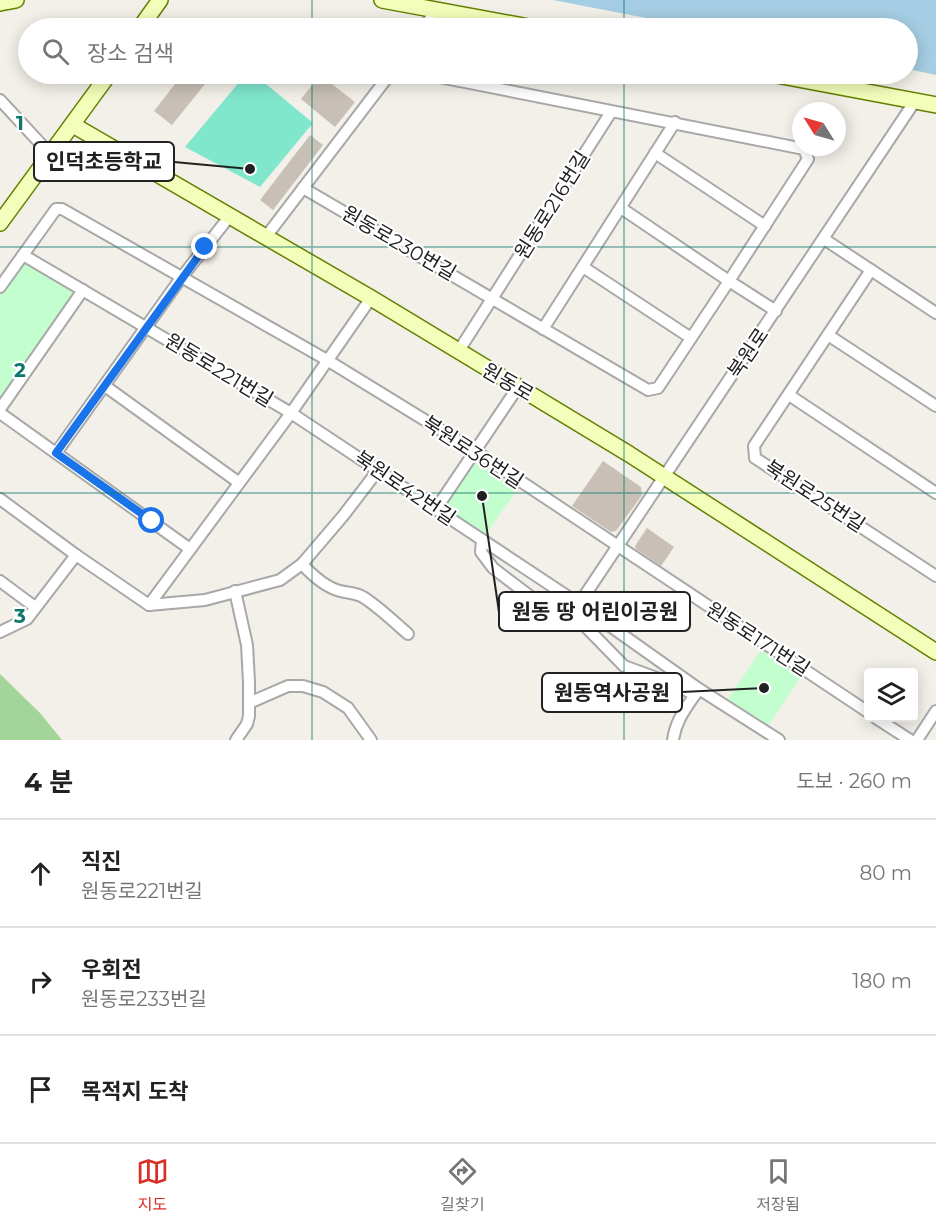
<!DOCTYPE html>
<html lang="ko">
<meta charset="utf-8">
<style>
:root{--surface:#fff;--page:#f2f2f2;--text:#222;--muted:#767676;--line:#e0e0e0;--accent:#d93025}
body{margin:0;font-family:Montserrat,"Noto Sans KR",sans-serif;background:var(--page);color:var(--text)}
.controls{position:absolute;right:18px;bottom:18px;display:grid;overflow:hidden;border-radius:6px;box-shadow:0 3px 15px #0003}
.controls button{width:54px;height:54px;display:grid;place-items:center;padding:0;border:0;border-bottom:2px solid var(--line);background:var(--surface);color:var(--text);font:30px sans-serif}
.compass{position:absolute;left:792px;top:102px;width:54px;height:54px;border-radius:50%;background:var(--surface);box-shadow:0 3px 15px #0003;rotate:307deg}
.stop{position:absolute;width:18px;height:18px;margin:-14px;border:4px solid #1a73e8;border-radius:50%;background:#fff}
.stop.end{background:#1a73e8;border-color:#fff;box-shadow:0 2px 6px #0008}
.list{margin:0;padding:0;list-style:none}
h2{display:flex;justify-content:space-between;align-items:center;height:78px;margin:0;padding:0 24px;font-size:26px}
h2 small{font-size:20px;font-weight:400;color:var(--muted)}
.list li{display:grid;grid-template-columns:39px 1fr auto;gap:18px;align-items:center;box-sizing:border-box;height:108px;padding:0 24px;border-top:2px solid var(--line)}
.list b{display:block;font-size:22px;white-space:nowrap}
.list p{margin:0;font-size:20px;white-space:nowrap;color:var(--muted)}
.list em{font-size:20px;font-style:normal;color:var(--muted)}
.icon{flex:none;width:33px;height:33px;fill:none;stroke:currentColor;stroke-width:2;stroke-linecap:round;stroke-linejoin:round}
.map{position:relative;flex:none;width:936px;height:740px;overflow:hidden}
.search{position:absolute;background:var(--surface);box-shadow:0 3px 15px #0003;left:18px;right:18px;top:18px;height:66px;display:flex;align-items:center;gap:15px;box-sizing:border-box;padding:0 21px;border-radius:33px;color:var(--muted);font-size:22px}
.sheet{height:402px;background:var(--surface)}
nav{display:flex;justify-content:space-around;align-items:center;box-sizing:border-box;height:84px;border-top:2px solid var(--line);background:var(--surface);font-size:16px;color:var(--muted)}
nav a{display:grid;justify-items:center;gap:3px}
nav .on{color:var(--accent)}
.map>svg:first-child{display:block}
</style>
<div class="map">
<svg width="936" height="740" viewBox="0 0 936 740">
<rect width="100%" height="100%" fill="#f2f0e8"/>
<polygon fill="#a3d499" points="0,674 40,713 62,740 0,740"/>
<g fill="#c3fecf">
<polygon points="23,255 83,290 0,409 0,287"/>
<polygon points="483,462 519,487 484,537 447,511 445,505 475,463"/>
<polygon points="761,650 801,677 768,726 728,699"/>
</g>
<polygon fill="#80e6cc" points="246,74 254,74 313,123 260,187 185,147"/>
<polygon fill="#a5cde3" points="553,0 936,0 936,75 908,69 908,28 698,28"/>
<g fill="#c8c0b6">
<polygon points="183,74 213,74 172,125 154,111"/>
<polygon points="302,74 319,74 355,102 335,127 301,99 314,83"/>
<polygon points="310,135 323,145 273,210 260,200"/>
<polygon points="603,461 641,487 642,495 616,531 611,532 572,506"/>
<polygon points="647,528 674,547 661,566 636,549 635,546"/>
</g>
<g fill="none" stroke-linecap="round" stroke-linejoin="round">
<defs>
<g id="street">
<polyline points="423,28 437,10"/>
<polyline points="424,74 804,149 808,159 729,281 776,311"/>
<polyline points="0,100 50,154"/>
<polyline points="655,153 765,226"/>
<polyline points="303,188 648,390 658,388 729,281 621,208"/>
<polyline points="265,238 390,74"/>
<polyline points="824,239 936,313"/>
<polyline points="23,255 291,413 579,604 699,689 779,740"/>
<polyline points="583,267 691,338"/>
<polyline points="871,270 754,446 755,458 936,576"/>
<polyline points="0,287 56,209 62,209 327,360 475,451 868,712"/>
<polyline points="543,329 675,122"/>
<polyline points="828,335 936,406"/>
<polyline points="458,352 611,112"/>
<polyline points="105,386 238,482"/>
<polyline points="789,395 936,493"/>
<polyline points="0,409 83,290"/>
<polyline points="0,413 190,549"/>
<polyline points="56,453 181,278 229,217"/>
<polyline points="0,499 76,555"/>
<polyline points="436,509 518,387"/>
<polyline points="482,540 481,552 493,568 531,597 583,624 624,666 676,685 695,695"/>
<path d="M302 564C312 575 325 587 340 591 348 593 356 593 363 597 379 607 394 622 408 634"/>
<polyline points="0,581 35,607"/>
<polyline points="235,591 247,645 249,682 249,716 247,724 236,740"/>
<polyline points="579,604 915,101"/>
<polyline points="149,605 205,600 280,580 302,564 343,516 379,469"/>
<polyline points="0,632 27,619 76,555 149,605 291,413 371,298"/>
<polyline points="249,703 288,686 303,686 323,692 348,708 371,740"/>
<polyline points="876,718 910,740"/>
<path d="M673 740C676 719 687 707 698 690"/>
<polyline points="917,740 936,711"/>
</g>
<g id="secondary">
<polyline points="382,0 534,28"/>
<polyline points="0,3 16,0"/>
<polyline points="140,28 160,0"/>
<polyline points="771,74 936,105"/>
<polyline points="73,125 371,298 629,454 936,652"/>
<polyline points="0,223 109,74"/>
</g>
</defs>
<use href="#street" stroke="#a8a8a8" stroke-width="14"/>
<use href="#secondary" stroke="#628100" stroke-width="18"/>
<use href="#street" stroke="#fff" stroke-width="10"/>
<use href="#secondary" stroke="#f2feb9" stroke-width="15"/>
</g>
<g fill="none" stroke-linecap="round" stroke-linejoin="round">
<polyline stroke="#1a73e8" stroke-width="8" points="152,521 56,453 205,247"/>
</g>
<path fill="none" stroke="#0f766e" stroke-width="1.5" stroke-opacity="0.55" d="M312 0V28M624 0V28M312 74V740M624 74V740M0 247H936M0 493H936"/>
<g text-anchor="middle" stroke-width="4.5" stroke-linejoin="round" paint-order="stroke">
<g font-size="20" fill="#212121" stroke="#fff">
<text transform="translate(552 205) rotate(-58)" y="7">원동로216번길</text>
<text transform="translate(399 243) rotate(30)" y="7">원동로230번길</text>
<text transform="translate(748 353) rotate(-56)" y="7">북원로</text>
<text transform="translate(219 370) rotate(31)" y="7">원동로221번길</text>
<text transform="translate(508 382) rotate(30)" y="7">원동로</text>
<text transform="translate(473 452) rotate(33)" y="7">북원로36번길</text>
<text transform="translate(405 488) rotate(34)" y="7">북원로42번길</text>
<text transform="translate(815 496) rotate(33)" y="7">북원로25번길</text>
<text transform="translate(758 639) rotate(33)" y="7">원동로171번길</text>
</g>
</g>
<g font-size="20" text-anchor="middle" font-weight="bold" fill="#0f766e" stroke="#fff" stroke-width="4.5" stroke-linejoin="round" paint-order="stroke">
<text x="20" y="130">1</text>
<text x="20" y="377">2</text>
<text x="20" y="623">3</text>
</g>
<path fill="none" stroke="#212121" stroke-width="2" d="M250 169L174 162M482 496L499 612M764 688L682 692"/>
<g fill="#212121" stroke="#fff" stroke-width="2">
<circle cx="250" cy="169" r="6"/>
<circle cx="482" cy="496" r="6"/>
<circle cx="764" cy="688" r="6"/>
</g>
<g fill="#fff" stroke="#212121" stroke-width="2">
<rect x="34" y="142" width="140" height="39" rx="6"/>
<rect x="499" y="592" width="191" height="39" rx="6"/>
<rect x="542" y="673" width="140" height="39" rx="6"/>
</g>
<g font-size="21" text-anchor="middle" font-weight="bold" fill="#212121">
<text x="104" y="169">인덕초등학교</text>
<text x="595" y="619">원동 땅 어린이공원</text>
<text x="612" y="700">원동역사공원</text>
</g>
</svg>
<div class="controls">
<button><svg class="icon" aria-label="layers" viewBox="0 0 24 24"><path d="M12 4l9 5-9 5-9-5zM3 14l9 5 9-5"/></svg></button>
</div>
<svg class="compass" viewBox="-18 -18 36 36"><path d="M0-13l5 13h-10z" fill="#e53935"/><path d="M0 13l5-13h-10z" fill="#767676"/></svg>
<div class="stop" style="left:152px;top:521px"></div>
<div class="stop end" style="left:205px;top:247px"></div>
<div class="search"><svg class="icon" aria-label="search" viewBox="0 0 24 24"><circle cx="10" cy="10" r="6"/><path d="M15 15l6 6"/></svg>장소 검색</div>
</div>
<section class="sheet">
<h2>4 분<small>도보 · 260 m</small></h2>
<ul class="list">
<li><svg class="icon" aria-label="ahead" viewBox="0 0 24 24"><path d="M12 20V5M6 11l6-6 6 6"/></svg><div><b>직진</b><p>원동로221번길</p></div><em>80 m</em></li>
<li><svg class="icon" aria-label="right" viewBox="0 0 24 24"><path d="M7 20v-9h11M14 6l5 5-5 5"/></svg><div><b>우회전</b><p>원동로233번길</p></div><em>180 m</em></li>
<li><svg class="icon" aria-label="arrive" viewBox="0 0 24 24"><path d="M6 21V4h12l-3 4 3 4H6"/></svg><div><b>목적지 도착</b></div></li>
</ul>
</section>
<nav>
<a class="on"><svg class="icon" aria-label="map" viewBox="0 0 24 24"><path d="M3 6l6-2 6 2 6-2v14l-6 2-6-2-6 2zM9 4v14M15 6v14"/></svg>지도</a>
<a><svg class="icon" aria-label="directions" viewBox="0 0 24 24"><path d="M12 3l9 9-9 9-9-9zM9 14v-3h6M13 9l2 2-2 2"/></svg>길찾기</a>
<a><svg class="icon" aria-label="saved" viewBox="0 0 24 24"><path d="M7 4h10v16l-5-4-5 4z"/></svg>저장됨</a>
</nav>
